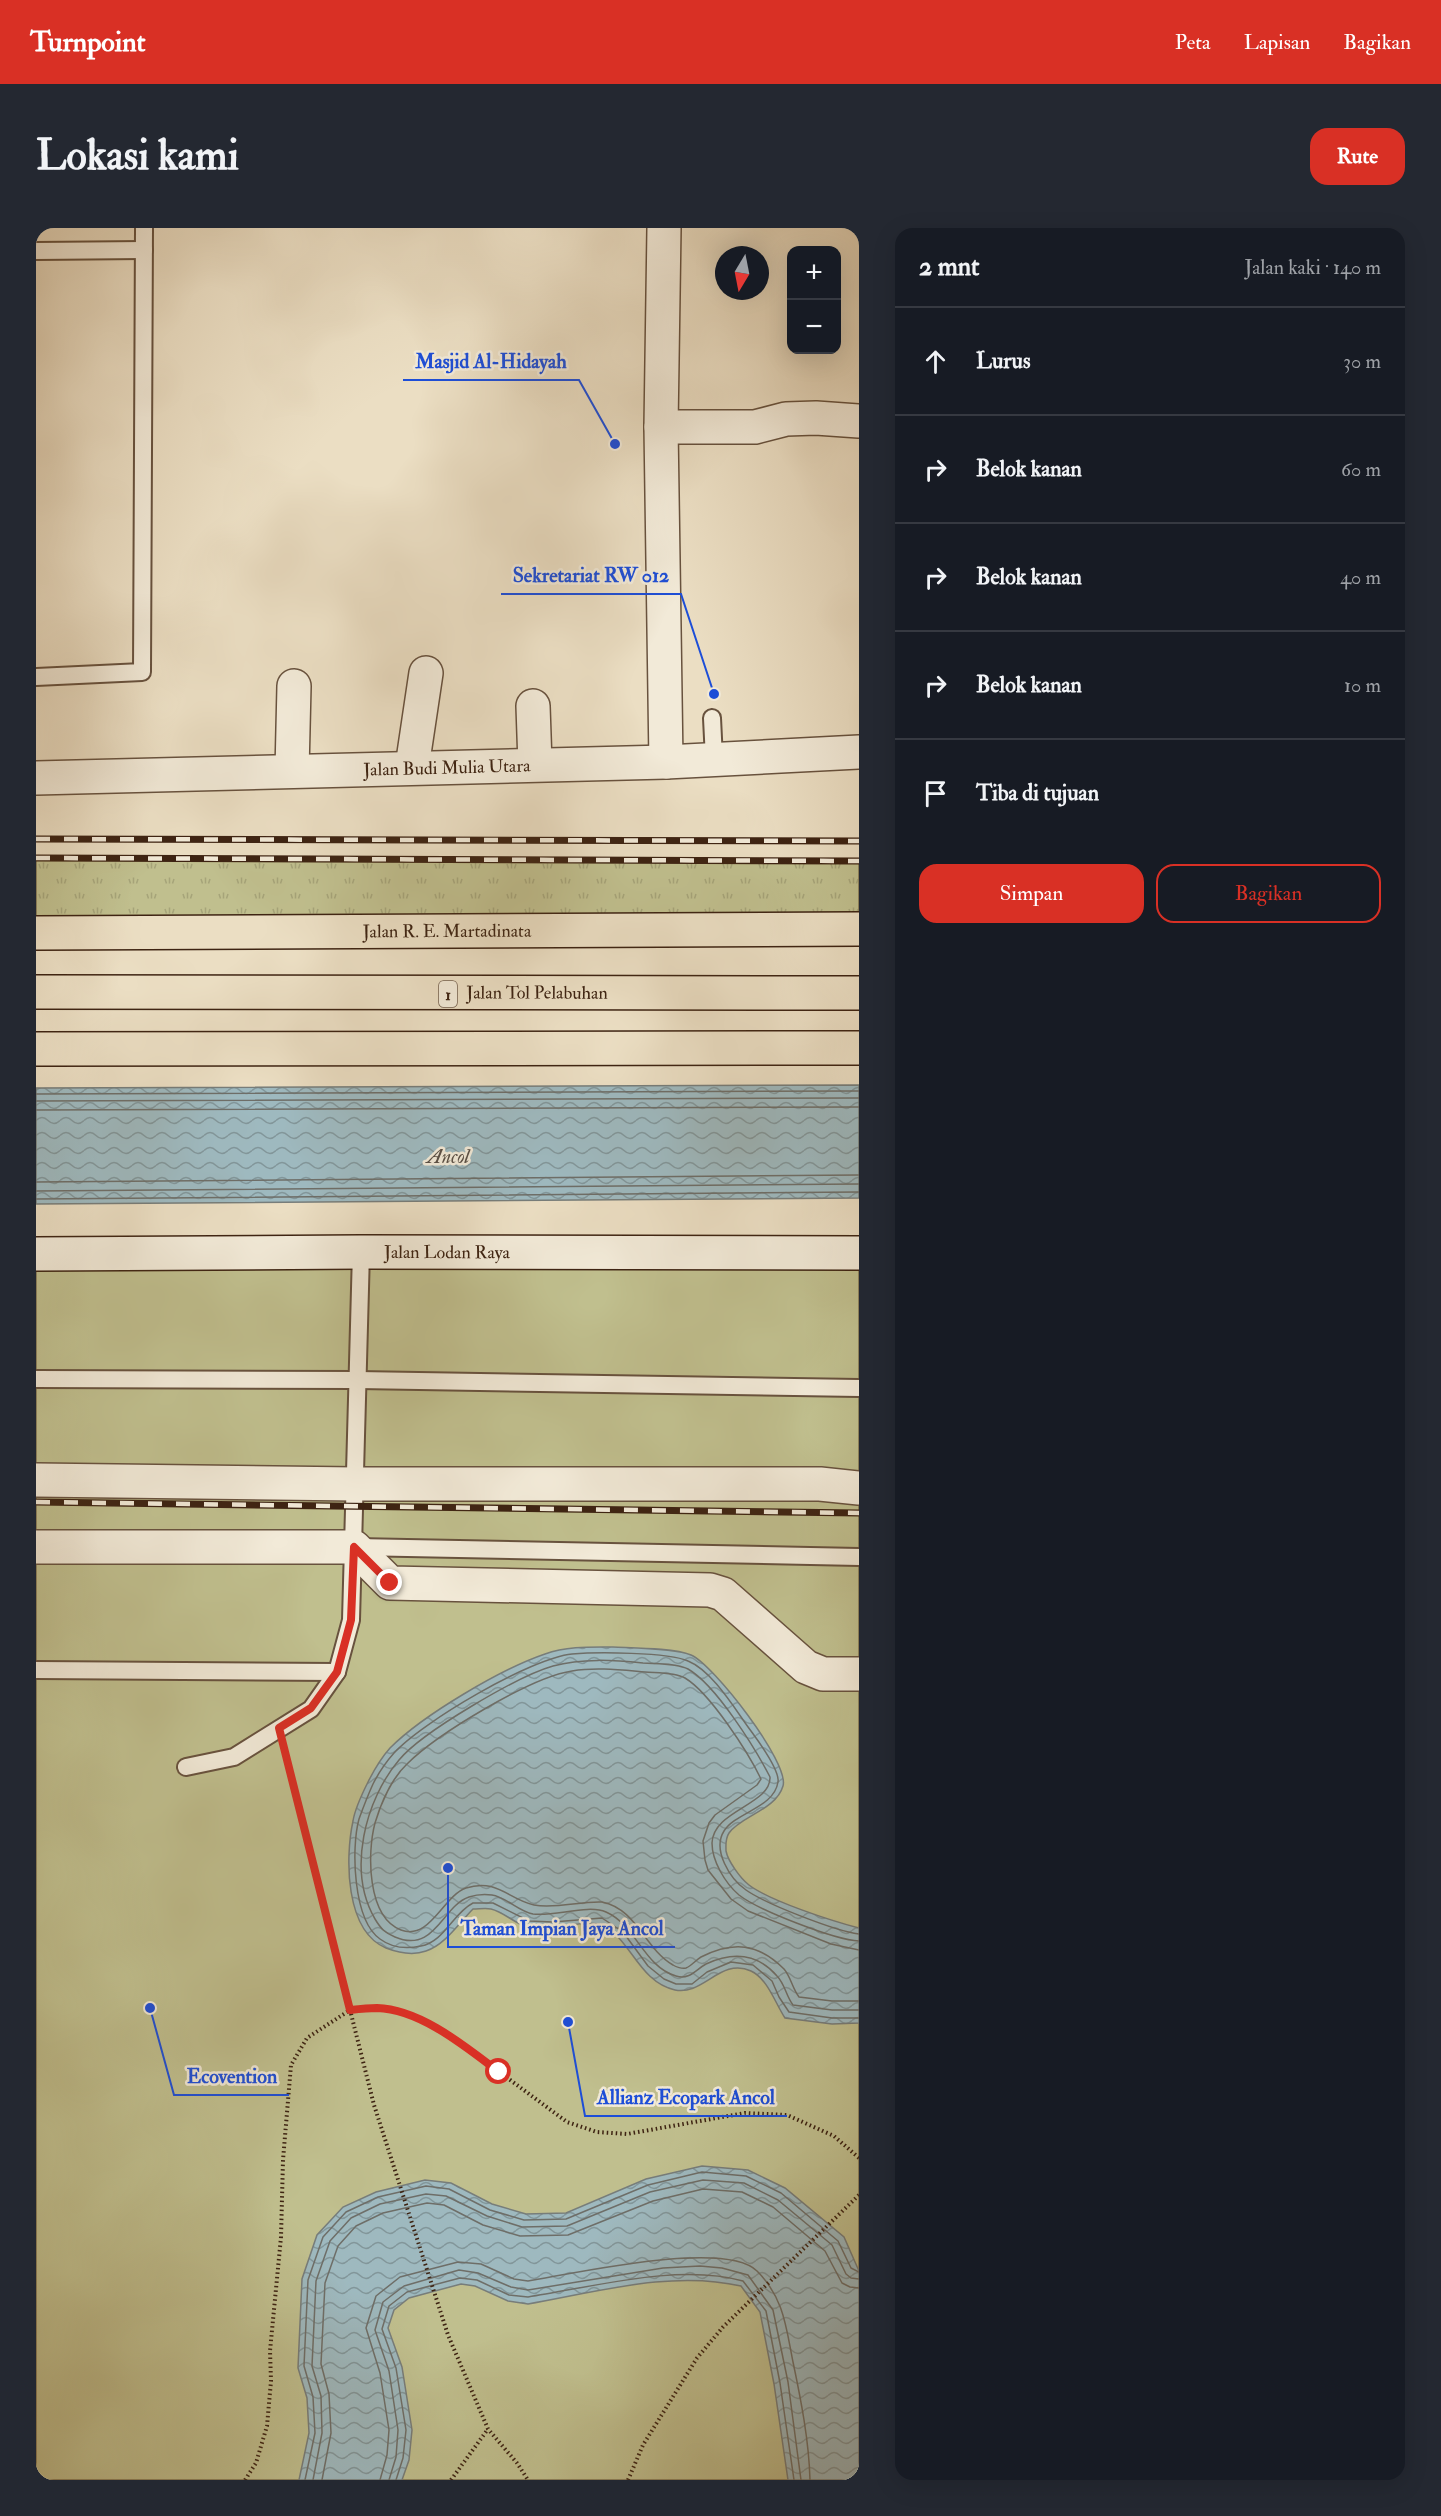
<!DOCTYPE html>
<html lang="id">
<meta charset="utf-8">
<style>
:root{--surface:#171b24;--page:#242831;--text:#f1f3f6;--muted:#9ea1a6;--line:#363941;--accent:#d93025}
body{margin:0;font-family:"IM FELL Double Pica",serif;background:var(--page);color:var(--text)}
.controls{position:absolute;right:18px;top:18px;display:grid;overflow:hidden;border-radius:12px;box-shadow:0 6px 24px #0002}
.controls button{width:54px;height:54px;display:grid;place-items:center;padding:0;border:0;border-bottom:2px solid var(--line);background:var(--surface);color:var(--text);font:30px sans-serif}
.compass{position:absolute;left:679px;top:18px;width:54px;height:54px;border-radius:50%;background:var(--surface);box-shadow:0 6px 24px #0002;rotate:190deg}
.stop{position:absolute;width:18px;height:18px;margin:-14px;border:4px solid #d93025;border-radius:50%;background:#fff}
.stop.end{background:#d93025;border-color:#fff;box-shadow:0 2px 6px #0008}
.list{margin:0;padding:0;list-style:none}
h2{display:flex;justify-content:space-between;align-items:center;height:78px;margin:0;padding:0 24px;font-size:26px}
h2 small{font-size:20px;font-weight:400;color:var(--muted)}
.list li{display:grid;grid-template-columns:39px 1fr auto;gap:18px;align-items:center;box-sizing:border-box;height:108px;padding:0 24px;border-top:2px solid var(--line)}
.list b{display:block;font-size:22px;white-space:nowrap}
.list em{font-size:20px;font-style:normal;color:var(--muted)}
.actions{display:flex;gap:12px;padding:18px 24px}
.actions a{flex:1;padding:14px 0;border:2px solid var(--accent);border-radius:18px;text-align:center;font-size:21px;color:var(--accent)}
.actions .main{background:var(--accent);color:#fff}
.icon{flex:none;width:33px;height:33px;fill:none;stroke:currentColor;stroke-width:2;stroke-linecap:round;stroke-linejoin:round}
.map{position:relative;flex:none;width:823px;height:2252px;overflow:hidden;border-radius:18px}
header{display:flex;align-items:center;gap:36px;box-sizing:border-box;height:84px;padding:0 30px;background:var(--accent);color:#fff}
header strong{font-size:28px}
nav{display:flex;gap:33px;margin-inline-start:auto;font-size:21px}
.intro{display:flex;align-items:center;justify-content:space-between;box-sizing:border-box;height:144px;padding:0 36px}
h1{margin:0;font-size:42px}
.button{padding:15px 27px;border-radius:18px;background:var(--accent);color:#fff;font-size:21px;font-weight:700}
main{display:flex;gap:36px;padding:0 36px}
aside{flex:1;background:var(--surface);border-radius:18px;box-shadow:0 6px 24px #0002}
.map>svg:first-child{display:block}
</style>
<header>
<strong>Turnpoint</strong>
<nav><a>Peta</a><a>Lapisan</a><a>Bagikan</a></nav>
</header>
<div class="intro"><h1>Lokasi kami</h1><a class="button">Rute</a></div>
<main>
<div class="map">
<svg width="823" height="2252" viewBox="0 0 823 2252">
<defs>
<pattern id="grass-tufts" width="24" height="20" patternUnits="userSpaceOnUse" patternTransform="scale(1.5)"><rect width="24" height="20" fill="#c0bf8e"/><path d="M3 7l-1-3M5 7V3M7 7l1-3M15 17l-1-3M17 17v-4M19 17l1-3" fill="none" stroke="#a6a479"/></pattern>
<pattern id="water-waves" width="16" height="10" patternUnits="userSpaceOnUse" patternTransform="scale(1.5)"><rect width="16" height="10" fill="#9eb9bf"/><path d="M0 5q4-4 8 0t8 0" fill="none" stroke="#82969a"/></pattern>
</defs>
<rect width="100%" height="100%" fill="#ebdec3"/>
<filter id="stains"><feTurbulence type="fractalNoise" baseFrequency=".00333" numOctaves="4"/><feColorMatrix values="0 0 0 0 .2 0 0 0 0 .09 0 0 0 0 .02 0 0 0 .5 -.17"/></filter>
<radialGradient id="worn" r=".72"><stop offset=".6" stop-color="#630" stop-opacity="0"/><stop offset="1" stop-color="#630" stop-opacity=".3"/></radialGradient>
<polygon fill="url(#grass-tufts)" stroke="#7e7150" stroke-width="1.5" points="0,630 823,633 823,701 0,705"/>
<polygon fill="#c0bf8e" stroke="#7e7150" stroke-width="1.5" points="823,1026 823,2252 0,2252 0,1027"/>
<g fill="url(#water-waves)" stroke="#777d7a" stroke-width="1.5">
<polygon points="823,857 823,970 0,976 0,860"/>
<path d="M577 1419C597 1420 638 1420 655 1427 677 1436 754 1535 747 1558 740 1582 705 1588 693 1605 689 1611 690 1617 690 1623 692 1633 704 1650 713 1657 734 1673 796 1693 823 1700V1795L796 1796 749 1790C739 1775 732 1751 715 1743 685 1729 667 1768 639 1762 602 1754 594 1708 565 1697 550 1691 513 1703 492 1699 479 1696 468 1684 455 1681 450 1680 443 1681 437 1681 423 1695 409 1717 390 1723 376 1728 363 1725 350 1720 309 1703 309 1630 317 1593 319 1580 326 1566 332 1554 337 1544 346 1529 354 1520 387 1487 465 1441 509 1426 531 1418 555 1419 577 1419Z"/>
<path d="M666 1938 712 1942 749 1960 808 2009 823 2043V2252H752L738 2156 724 2084 705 2058C636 2042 561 2064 492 2076L472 2073 439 2058 425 2056 373 2070 358 2082 352 2100 366 2139 376 2202 373 2232 366 2252H263L273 2205 271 2170 262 2140 266 2051 281 2007 307 1979 340 1964 389 1952 415 1955 456 1976 490 1986 530 1985 610 1951Z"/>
</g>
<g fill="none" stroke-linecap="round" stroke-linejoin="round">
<g stroke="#6e6e68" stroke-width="1.5">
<polyline points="0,866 823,863"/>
<polyline points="0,873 823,870"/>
<polyline points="0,882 823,879"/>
<polyline points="0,954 823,947"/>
<polyline points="0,963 823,956"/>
<polyline points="0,971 823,964"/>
<path d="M823 1706C799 1703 730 1676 710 1662 694 1651 676 1622 688 1603 700 1584 738 1580 742 1554 744 1542 723 1514 715 1503 700 1483 677 1443 652 1433 632 1424 560 1424 536 1426 495 1430 386 1494 358 1525 350 1534 342 1546 337 1556 332 1567 327 1580 323 1591 315 1620 317 1692 344 1711 356 1720 371 1721 385 1718 408 1714 417 1685 437 1675H457L493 1693 517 1694 566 1690 587 1704 612 1738 628 1751 640 1756H656L671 1744 695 1734 717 1737 736 1753 743 1769 753 1784 796 1790H823"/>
<path d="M823 1713C799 1712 722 1682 703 1667 689 1655 676 1633 676 1615 677 1582 735 1577 734 1549 719 1520 680 1457 652 1441 640 1435 621 1436 607 1435 578 1432 546 1430 517 1438 482 1448 386 1504 363 1532 329 1572 311 1643 339 1691 345 1701 349 1705 359 1709 399 1726 406 1678 433 1669 439 1667 449 1666 456 1667 470 1669 482 1683 497 1686 518 1689 552 1676 570 1684 600 1697 608 1739 640 1748 654 1752 659 1742 670 1736 696 1724 721 1725 741 1748 749 1756 750 1768 757 1777L796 1782H823"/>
<path d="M823 1722 795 1716 712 1683 695 1671 672 1642 669 1632 667 1613 673 1595 679 1587 721 1557 725 1551C712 1524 674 1465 649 1450 638 1444 621 1445 609 1444 585 1442 560 1439 536 1443 495 1449 401 1506 371 1536 356 1550 345 1575 339 1595 331 1625 331 1689 365 1702 394 1713 407 1668 430 1660 461 1650 473 1672 498 1677 520 1681 544 1673 566 1674 601 1681 608 1720 637 1737 640 1739 646 1741 650 1740 655 1738 660 1732 665 1729 697 1713 722 1715 748 1741 755 1749 756 1760 763 1769L796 1773H823"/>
<polyline points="269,2252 279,2205 277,2169 268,2138 272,2052 287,2009 310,1984 342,1969 390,1958 413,1961 454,1982 488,1992 530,1991 612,1957 666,1944 710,1948 745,1965 802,2013 815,2040 823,2044"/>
<polyline points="277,2252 286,2205 285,2168 276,2138 280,2053 294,2013 315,1990 344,1976 390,1966 410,1968 451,1988 486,1999 531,1998 614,1964 667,1952 708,1955 742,1972 796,2017 810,2046 815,2050 823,2051"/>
<polyline points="286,2252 295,2205 293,2166 285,2136 289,2055 302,2018 320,1998 347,1985 391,1975 408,1977 447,1997 484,2008 532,2007 617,1973 667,1961 706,1964 737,1979 789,2023 806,2055 814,2059 823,2060"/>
<path d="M344 2252 351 2227 353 2202 344 2145 330 2100 340 2068 364 2049 422 2034 445 2036 478 2051 492 2053C536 2046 689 2011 721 2043 748 2070 750 2099 757 2134 765 2172 773 2213 774 2252"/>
<polyline points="353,2252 360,2229 362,2202 353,2143 339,2102 347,2074 368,2058 423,2042 442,2045 475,2059 492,2062 627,2040 664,2038 686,2040 712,2047 737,2082 752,2154 765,2252"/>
<path d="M360 2252 367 2230 370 2202 360 2140 346 2101 353 2078 371 2064 424 2050 441 2052 473 2067 492 2069C557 2059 643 2035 707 2053L730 2083 744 2155 758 2252"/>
</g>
<defs>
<g id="service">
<polyline points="0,23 108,22"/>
<polyline points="0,449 106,444 108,0"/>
<polyline points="676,490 678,531"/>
<polyline points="0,1151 322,1152 823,1160"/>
<polyline points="320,1319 823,1329"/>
<polyline points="0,1442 301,1444"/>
<polyline points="150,1539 198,1529 275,1481 301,1444 315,1392 325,1024"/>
</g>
<g id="minor">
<polyline points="628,0 625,199 630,534"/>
<polyline points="625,199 719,199 750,191 780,190 823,193"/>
<polyline points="497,478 499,536"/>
<polyline points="376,539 390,445"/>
<polyline points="256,543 258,458"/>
<path id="s1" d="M0 550 630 534 823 524"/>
<polyline points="0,1252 320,1256 784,1256 823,1260"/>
<polyline points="0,1319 318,1319 354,1355 674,1362 687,1366 770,1439 787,1446 823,1446"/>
</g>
<g id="secondary">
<path id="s2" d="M0 1026 325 1024 823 1025"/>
</g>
<g id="trunk">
<path id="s3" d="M0 705 823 701"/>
</g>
<g id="motorway">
<path id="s4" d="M0 764 823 765"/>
<polyline points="0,821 823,820"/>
</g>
</defs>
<use href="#service" stroke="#68523e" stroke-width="20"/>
<use href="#minor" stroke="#68523e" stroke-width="36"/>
<use href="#secondary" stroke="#3d2312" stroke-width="36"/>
<use href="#trunk" stroke="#3d2312" stroke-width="36"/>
<use href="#motorway" stroke="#3d2312" stroke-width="36"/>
<g stroke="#3d2312" stroke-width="4" stroke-dasharray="1.5 3" stroke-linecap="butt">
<polyline points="249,1524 338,1877 412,2107 452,2201 481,2235 492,2252"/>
<polyline points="209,2252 220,2235 231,2198 235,2153 234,2123 245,2009 247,1932 255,1837 271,1810 314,1782 342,1780 368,1784 416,1809 531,1894 561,1904 591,1906 709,1885 751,1887 798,1908 823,1930"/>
<polyline points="415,2252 452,2201"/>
<polyline points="592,2252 607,2217 661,2130 687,2099 823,1967"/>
</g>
<use href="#service" stroke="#f2ead8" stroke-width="16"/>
<use href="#minor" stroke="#f2ead8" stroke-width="33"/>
<use href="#secondary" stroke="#f2ead8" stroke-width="33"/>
<use href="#trunk" stroke="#ebdec3" stroke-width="33"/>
<use href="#motorway" stroke="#ebdec3" stroke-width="33"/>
<defs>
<g id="rail">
<polyline points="0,611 823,613"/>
<polyline points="0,630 823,633"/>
<polyline points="0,1274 823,1285"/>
</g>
</defs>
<use href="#rail" stroke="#3d2312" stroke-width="7"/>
<use href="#rail" stroke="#f2ead8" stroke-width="4.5" stroke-dasharray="14" stroke-linecap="butt"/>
</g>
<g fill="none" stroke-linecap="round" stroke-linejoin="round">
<path stroke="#d93025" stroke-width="8" d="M354 1355 318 1319 315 1392 301 1444 275 1480 243 1500 314 1782C323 1781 332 1780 341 1780 384 1781 430 1819 463 1844"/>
</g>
<g text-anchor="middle" stroke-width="5" stroke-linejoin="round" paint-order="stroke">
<rect fill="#f2ead8" stroke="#735f4d" stroke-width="1.5" x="403" y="753" width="18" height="26" rx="4.5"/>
<g font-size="16" font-weight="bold" fill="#3d2312">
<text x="412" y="772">1</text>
</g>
<g font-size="18" fill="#3d2312" stroke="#f2ead8">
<text dy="6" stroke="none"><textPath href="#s1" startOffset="411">Jalan Budi Mulia Utara</textPath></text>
<text dy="6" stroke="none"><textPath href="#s3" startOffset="411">Jalan R. E. Martadinata</textPath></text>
<text dy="6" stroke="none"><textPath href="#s4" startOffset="501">Jalan Tol Pelabuhan</textPath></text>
<text dy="6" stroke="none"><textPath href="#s2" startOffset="411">Jalan Lodan Raya</textPath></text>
</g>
<g font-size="20" font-style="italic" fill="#5a5046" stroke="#f2ead8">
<text x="412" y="935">Ancol</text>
</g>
</g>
<path fill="none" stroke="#1d4ed8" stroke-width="2" d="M579 216L543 152H367M678 466L645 366H465M412 1640L412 1719H639M114 1780L138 1867H253M532 1794L549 1888H751"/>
<g fill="#1d4ed8" stroke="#f2ead8" stroke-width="2">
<circle cx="579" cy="216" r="6"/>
<circle cx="678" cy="466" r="6"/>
<circle cx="412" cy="1640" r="6"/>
<circle cx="114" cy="1780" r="6"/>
<circle cx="532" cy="1794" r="6"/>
</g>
<g font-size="20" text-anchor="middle" font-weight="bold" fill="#1d4ed8" stroke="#f2ead8" stroke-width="5" stroke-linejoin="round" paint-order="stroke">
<text x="455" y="140">Masjid Al-Hidayah</text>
<text x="555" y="354">Sekretariat RW 012</text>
<text x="526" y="1707">Taman Impian Jaya Ancol</text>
<text x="196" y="1855">Ecovention</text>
<text x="650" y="1876">Allianz Ecopark Ancol</text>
</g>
<rect width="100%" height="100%" filter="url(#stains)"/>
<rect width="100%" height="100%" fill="url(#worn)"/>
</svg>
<div class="controls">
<button>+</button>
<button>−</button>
</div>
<svg class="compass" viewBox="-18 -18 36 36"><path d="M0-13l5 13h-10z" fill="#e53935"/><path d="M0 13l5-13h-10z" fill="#9ea1a6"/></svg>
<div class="stop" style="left:463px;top:1844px"></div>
<div class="stop end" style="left:354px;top:1355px"></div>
</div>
<aside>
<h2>2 mnt<small>Jalan kaki · 140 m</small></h2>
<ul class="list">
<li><svg class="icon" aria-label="ahead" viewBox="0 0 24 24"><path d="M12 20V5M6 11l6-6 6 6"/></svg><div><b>Lurus</b></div><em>30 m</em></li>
<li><svg class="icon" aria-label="right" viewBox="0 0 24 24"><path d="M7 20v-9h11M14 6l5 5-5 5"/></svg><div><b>Belok kanan</b></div><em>60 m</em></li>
<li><svg class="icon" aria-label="right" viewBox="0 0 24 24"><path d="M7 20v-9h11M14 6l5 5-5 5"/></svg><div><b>Belok kanan</b></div><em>40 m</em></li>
<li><svg class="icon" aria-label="right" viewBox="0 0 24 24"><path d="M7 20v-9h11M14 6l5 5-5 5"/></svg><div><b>Belok kanan</b></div><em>10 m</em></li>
<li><svg class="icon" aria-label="arrive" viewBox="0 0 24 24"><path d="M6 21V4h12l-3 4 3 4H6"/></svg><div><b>Tiba di tujuan</b></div></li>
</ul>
<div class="actions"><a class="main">Simpan</a><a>Bagikan</a></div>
</aside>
</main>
